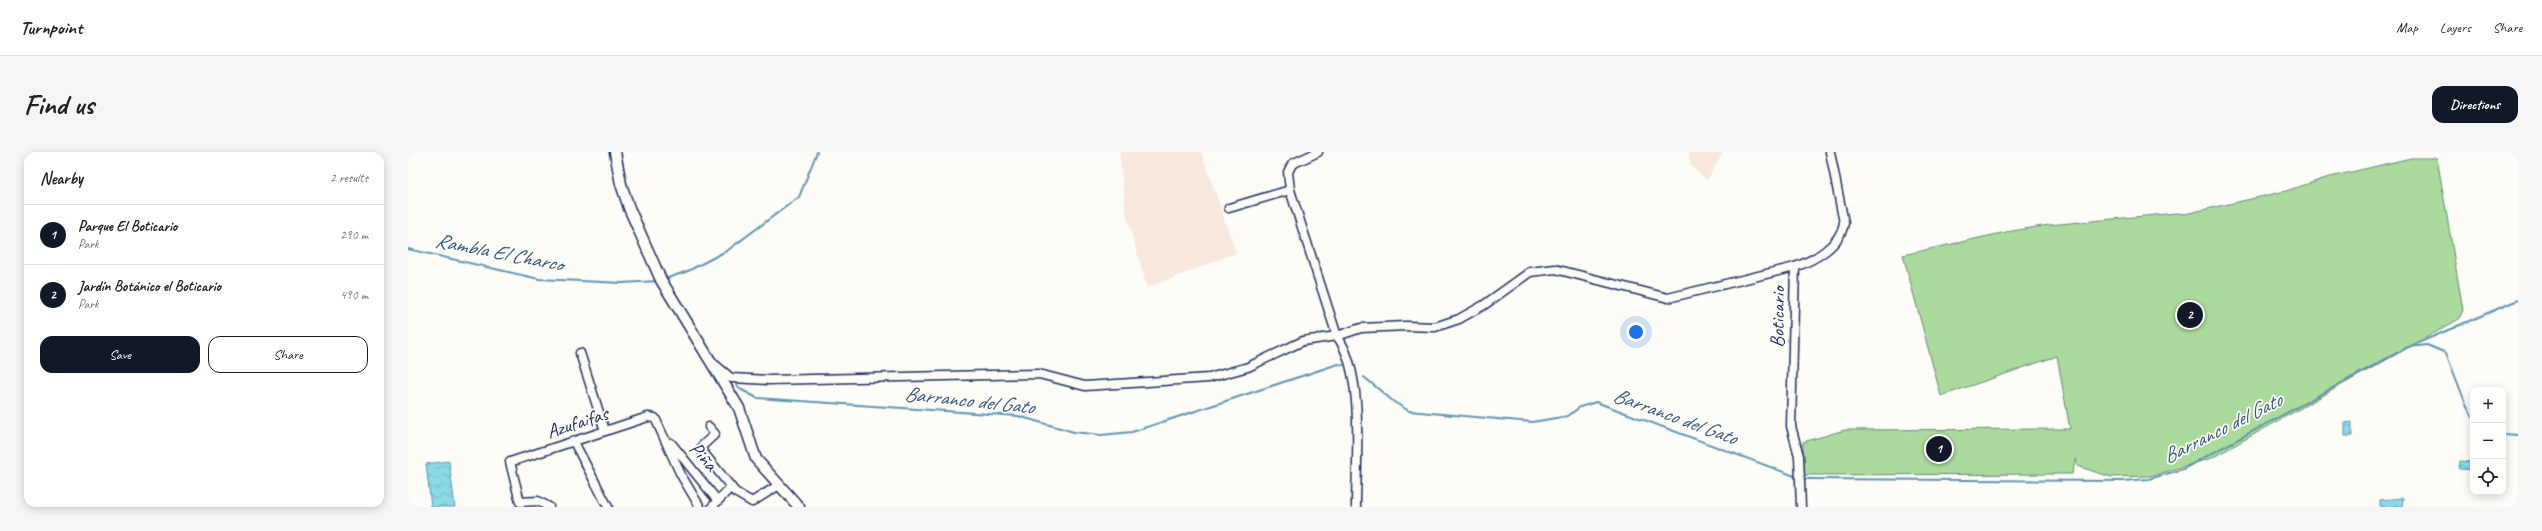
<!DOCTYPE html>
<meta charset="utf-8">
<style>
:root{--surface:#fff;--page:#f6f6f6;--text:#222;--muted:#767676;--line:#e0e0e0;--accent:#111827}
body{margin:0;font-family:Caveat,sans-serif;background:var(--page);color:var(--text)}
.controls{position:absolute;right:12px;bottom:12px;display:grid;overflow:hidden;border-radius:8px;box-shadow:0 2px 10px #0003}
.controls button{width:36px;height:36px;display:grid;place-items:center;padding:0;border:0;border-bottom:1px solid var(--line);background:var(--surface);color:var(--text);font:20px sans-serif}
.you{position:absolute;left:1228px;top:180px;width:14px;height:14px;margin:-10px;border:3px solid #fff;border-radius:50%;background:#1a73e8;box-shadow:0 0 0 6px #1a73e833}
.badge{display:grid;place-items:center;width:26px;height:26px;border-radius:50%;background:var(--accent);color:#fff;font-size:13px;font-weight:700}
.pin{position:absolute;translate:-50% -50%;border:2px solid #fff;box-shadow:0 1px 4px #0006}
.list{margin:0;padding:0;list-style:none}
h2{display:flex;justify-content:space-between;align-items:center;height:52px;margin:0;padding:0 16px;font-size:17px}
h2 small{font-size:13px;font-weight:400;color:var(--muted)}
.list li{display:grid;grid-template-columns:26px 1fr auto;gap:12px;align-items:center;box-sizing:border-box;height:60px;padding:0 16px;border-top:1px solid var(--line)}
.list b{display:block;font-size:15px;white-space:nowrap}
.list p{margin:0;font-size:13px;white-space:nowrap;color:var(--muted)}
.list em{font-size:13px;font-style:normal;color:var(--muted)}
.actions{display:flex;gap:8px;padding:12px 16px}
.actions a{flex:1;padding:9px 0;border:1px solid var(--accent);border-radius:12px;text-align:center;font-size:14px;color:var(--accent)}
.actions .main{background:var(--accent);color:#fff}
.icon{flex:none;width:22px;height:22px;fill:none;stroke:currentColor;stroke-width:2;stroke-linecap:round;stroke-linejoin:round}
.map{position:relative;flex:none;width:2110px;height:355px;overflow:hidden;border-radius:12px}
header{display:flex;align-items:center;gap:24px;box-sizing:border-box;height:56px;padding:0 20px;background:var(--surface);border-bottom:1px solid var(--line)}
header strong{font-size:19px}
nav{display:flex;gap:22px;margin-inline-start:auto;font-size:14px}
.intro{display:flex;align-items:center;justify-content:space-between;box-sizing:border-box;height:96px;padding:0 24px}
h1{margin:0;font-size:28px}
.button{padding:10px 18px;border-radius:12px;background:var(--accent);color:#fff;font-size:14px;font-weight:700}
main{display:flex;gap:24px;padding:0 24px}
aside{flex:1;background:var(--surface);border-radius:12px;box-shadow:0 2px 10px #0003}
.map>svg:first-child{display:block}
</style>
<header>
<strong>Turnpoint</strong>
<nav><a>Map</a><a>Layers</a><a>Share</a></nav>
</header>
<div class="intro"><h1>Find us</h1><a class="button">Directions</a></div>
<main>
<aside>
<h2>Nearby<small>2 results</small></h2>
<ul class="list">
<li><span class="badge">1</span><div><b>Parque El Boticario</b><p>Park</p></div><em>290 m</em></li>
<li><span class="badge">2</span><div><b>Jardín Botánico el Boticario</b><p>Park</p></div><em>490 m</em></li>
</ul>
<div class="actions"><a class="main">Save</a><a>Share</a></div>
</aside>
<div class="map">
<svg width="2110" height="355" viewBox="0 0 2110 355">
<defs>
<pattern id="water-waves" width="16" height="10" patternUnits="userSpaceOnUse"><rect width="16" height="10" fill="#8ad9e8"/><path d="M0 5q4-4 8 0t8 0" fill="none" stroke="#76bbc9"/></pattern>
</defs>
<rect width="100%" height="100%" fill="#fdfcf7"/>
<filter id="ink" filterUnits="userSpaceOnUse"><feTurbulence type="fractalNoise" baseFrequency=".025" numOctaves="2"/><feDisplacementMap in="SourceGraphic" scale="8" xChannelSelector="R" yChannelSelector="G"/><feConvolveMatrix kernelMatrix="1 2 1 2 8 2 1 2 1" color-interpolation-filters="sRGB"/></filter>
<g filter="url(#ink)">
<g fill="#f9e8de">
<polygon points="711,0 793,0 828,101 739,136 718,60"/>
<polygon points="1280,0 1315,0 1299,29 1283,14"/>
</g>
<polygon fill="#abdb9c" stroke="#63857d" points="2003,6 2029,6 2055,158 2051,167 1804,306 1744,324 1703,325 1669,314 1668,306 1664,322 1396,323 1395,290 1437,278 1662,277 1649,204 1533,244 1495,103 1598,80 1641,73 1769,61 1777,62 1878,39 1918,26"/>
<g fill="url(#water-waves)" stroke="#5e95b1">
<polygon points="1944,270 1944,284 1937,284 1937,271"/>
<polygon points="41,309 47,355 23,355 18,312"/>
<polygon points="2052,309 2065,310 2065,318 2051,317"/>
<polygon points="1995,346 1994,355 1972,355 1972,348"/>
</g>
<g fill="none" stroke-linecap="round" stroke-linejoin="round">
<g stroke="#5e95b1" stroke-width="2">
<polyline points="0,97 131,127 214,131 251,129"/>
<polyline points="257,127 280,119 320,98 391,45 409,0"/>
<polyline points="2003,194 2110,148"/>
<polyline points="956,225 986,250 1001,259 1124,270 1160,264 1172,255 1188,250 1389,325"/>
<polyline points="325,228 332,237 349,246 610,264 666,280 693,283 724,280 930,212 935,213"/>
<polyline points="2095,282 2110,283"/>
<polyline points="1397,327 1714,329 1741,327 1775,317 2000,195 2019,193 2038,201 2059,255 2065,265"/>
</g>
<defs>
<g id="minor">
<polyline points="882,38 880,20 884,12 910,0"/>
<path d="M821 56 882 38 929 184C957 222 948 308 948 355"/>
<polyline points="172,201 197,279"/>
<polyline points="305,211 323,226 361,228 631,222 677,234 801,226 840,215 895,189 929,184 953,176 998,174 1027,175 1051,167 1076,153 1122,120 1147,117 1260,146 1387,115"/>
<polyline points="301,275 307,282 294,294 294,299 327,340 344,350 371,333"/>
<polyline points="166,290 200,355"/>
<polyline points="263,291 309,348"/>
<polyline points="141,355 130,349 112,350 102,310 240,265 247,266 273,323 292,355"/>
<polyline points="304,355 323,335"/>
<path d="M1393 355 1391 304 1383 274 1387 115C1406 108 1432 94 1436 71L1422 0"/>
</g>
<polyline id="tertiary" points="207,0 213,32 221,56 253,128 331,256 348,307 391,355"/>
</defs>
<use href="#minor" stroke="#1b2f5e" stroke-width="11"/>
<use href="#tertiary" stroke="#1b2f5e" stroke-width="13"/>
<use href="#minor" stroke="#fdfcf7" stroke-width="8"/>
<use href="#tertiary" stroke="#fdfcf7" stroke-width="10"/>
</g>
</g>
<g text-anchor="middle" stroke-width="3.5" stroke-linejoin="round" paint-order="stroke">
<g font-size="20" fill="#1b2f5e" stroke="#fdfcf7">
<text transform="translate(1369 165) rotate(-89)" y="7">Boticario</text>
<text transform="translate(169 270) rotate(-18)" y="7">Azufaifas</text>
<text transform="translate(296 304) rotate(49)" y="7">Piña</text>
</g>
<g font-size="21" font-style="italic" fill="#375a80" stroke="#fdfcf7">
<text transform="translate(91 100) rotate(11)" y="7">Rambla El Charco</text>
<text transform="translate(561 248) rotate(6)" y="7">Barranco del Gato</text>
<text transform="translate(1267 264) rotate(20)" y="7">Barranco del Gato</text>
<text transform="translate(1814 276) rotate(-27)" y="7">Barranco del Gato</text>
</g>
</g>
</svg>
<div class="controls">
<button>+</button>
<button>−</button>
<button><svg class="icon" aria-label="locate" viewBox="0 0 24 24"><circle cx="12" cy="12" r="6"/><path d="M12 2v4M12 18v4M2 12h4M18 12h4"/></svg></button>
</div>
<div class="you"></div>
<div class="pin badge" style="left:1531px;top:297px">1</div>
<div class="pin badge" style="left:1782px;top:163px">2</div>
</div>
</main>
